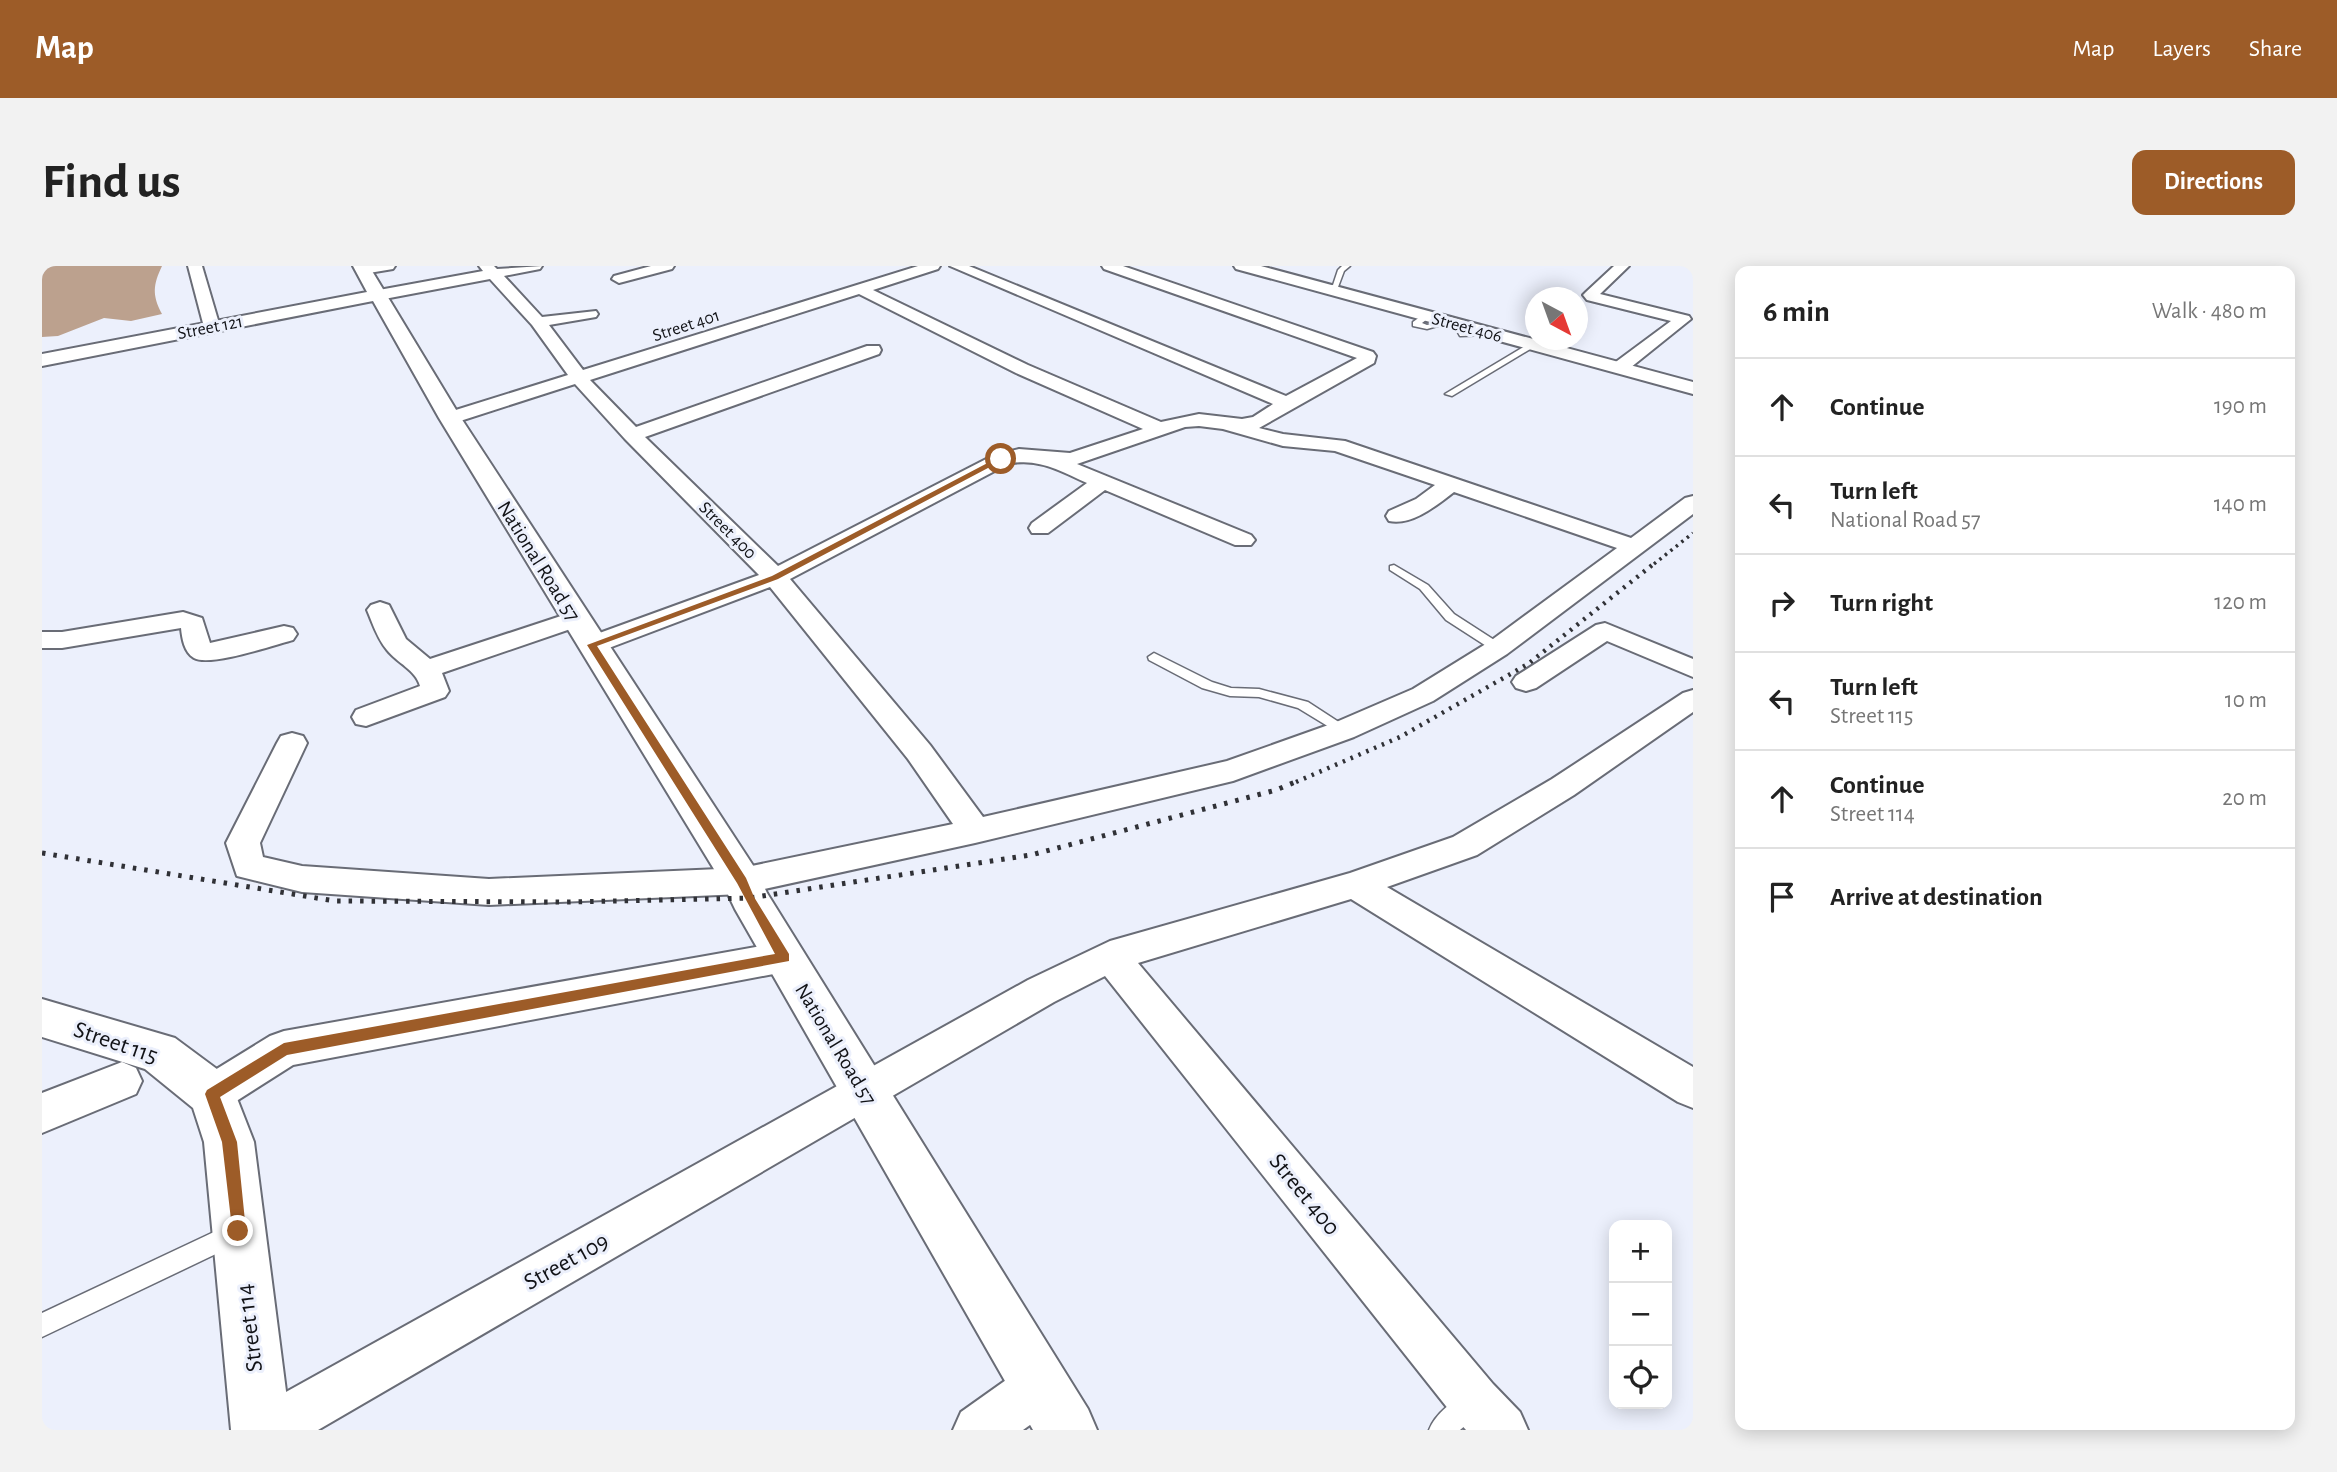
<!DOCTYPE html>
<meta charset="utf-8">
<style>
:root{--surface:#fff;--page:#f2f2f2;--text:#222;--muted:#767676;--line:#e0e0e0;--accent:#9d5c28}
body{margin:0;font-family:"Alegreya Sans",sans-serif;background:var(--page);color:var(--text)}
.controls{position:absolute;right:21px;bottom:21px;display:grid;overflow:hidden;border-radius:14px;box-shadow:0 4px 18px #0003}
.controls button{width:63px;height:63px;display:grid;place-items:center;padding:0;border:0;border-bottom:2px solid var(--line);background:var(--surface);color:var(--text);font:35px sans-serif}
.compass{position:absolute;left:1483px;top:21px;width:63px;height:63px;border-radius:50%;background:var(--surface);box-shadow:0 4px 18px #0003;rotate:139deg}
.stop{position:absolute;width:21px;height:21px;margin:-16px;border:5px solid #9d5c28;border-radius:50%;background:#fff}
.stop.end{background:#9d5c28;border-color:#fff;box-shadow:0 2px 7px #0008}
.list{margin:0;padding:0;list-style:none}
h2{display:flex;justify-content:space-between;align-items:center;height:91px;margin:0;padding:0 28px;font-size:30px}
h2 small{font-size:23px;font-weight:400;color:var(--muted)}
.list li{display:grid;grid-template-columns:46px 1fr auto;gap:21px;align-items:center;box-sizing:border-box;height:98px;padding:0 28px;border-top:2px solid var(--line)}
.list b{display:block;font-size:26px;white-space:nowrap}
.list p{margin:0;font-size:23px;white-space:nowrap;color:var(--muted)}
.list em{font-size:23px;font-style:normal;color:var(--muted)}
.icon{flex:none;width:38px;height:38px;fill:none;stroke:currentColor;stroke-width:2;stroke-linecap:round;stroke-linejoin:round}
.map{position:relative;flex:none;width:1651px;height:1164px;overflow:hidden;border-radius:14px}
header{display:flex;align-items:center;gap:42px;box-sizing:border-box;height:98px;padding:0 35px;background:var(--accent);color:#fff}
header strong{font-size:33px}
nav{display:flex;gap:38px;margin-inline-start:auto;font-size:24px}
.intro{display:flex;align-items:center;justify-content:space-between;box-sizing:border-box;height:168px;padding:0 42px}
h1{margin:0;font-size:49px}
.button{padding:18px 32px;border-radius:14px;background:var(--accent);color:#fff;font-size:24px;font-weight:700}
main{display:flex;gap:42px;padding:0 42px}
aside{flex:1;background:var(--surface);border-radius:14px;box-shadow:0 4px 18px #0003}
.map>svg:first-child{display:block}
</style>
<header>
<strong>Map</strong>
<nav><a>Map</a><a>Layers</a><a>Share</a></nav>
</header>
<div class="intro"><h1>Find us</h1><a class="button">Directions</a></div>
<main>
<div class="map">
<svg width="1651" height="1164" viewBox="0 0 1651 1164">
<rect width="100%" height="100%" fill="#ecf0fc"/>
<path fill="#bca18e" d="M0 0H120C111 19 110 29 120 48L89 55 62 52 16 70 0 71Z"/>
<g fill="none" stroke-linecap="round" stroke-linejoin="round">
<defs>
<g id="lane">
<polygon points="1300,0 1308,0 1302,5 1296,21 1283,25 1283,21 1291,19 1296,4"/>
<polygon points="1382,48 1389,50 1380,57 1385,59 1405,54 1409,56 1385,63 1371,60 1371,56"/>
<polygon points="1410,56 1416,56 1423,66 1446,65 1450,67 1446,69 1418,70"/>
<polygon points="1488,77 1495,79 1410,130 1403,128"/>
<polygon points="1352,299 1386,319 1412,348 1460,379 1460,385 1452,385 1404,354 1378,323 1348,304 1348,300"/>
<polygon points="1112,387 1170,416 1189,422 1217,423 1266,436 1309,464 1307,467 1297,467 1256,442 1217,431 1188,430 1160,422 1107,394 1106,391"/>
<polygon points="191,957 199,960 202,968 199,976 0,1071 0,1047"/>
<path d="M1429 1126 1438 1129 1441 1138 1438 1147 1418 1164H1387C1393 1148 1413 1132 1429 1126Z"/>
</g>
<g id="street">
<polygon points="146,0 160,0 178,61 176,64 164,64 162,61"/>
<polygon points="353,0 351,3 321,8 314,4 320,0"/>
<path d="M437 0H452L455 3 500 0 498 3 462 10 500 51 554 45 556 48 554 51 507 59 541 104 876 0H898L896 3 831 24 986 99 1119 156 1157 148 1200 153 1211 151 1231 138 908 0H927L1244 130 1315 92 1062 3 1060 0H1081L1331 86 1334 90 1332 97 1217 162 1241 168 1303 175 1589 272 1643 232 1651 230V248L1465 388 1391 435 1312 471 1191 515 933 577 700 628 447 639 260 626 195 610 184 577 235 477 239 470 250 467 261 470 265 477 218 577 221 591 260 600 447 613 700 602 911 558 866 493 728 321 559 385 550 387 541 385 537 379 541 373 717 309 583 173 533 118 415 156H401L398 152 401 148 526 109 490 59 448 13 337 34 329 29 337 24 441 5ZM817 28 974 107 1101 163 1028 187 977 183 952 189 736 300 603 171 837 88 839 84 837 80H825L594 161 548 114ZM1157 160 1181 163 1241 180 1293 185 1393 219 1374 233 1347 245 1344 250 1347 255C1370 260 1395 239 1412 226L1575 282 1447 376 1371 423 1292 457 1185 495 941 551 888 479 748 313 966 198C995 191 1019 205 1045 217L990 257 987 262 990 267H1006L1063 224 1193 279H1209L1213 274 1209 269 1035 198 1143 161Z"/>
<polygon points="609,0 632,0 630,3 577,17 570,13 572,10"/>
<polygon points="1572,0 1587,0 1558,28 1647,50 1649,53 1583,106 1577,107 1568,102 1571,98 1629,55 1545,34 1541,29 1544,26"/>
<path d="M338 336 347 339 364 373 388 393 525 348 534 345 543 348 547 353 543 358 400 407 407 425 403 431 324 460 314 458 310 451 314 444 378 420C374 404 355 397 345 384 335 372 331 358 325 344L329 339Z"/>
<path d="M141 346 160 352 168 377 242 360 251 362 255 368 251 374C232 379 168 401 152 392 142 386 140 372 139 362L20 382H0V366H20Z"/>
<polygon points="1563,357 1651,393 1651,411 1565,375 1494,422 1484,425 1474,422 1470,416 1474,410 1554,359"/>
<polygon points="1651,424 1651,446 1532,529 1435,589 1345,621 1651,801 1651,842 1636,836 1309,633 1096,697 1451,1118 1478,1146 1486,1164 1424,1164 1415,1154 1063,710 1012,736 276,1164 200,1164 208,1146 986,714 1068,675 1308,607 1411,571 1510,513 1641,427"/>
<polygon points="742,676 755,680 760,691 755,702 742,706 251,799 185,841 170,847 155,841 149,828 155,815 228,770 242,765"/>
<polygon points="80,796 94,802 100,815 94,828 0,867 0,827"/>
<polygon points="999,1095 1017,1102 1024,1120 1017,1138 981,1164 911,1164 919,1146 981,1102"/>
</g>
<g id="secondary">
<polygon points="311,0 327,0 419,152 714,604 725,627 1046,1143 1055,1164 991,1164 693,643 681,618 397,152 331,35 0,100 0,88 325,26"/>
<polygon points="1192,0 1219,0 1651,116 1651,128 1194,3"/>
<polygon points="0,733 133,772 187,812 212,876 249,1164 189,1164 162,876 151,842 103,803 0,771"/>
</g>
</defs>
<use href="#lane" stroke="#696c76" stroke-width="3"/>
<use href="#street" stroke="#696c76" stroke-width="4"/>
<use href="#secondary" stroke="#696c76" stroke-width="4"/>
<use href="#lane" fill="#fff" fill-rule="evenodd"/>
<use href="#street" fill="#fff" fill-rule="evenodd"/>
<use href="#secondary" fill="#fff" fill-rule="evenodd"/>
<polyline stroke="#303136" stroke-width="3.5" stroke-dasharray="2.5 4.5" stroke-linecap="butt" points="1612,298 1651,267"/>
<polyline stroke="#303136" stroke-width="4.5" stroke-dasharray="2.5 6" stroke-linecap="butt" points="1254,516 1358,471 1486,398 1614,296"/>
<polyline stroke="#303136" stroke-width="5" stroke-dasharray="3.5 8" stroke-linecap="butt" points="0,587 293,635 525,636 707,632 989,589 1234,524 1258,514"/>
</g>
<polygon fill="#9d5c28" points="957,191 963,193 736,313 555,380 704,612 712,631 747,688 747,695 245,789 178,831 195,876 204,965 202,971 196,973 191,971 180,876 163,828 165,824 242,777 733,688 695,617 545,379 730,310"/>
<g text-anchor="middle" stroke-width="6" stroke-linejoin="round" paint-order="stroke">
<g font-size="18" fill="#111216" stroke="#ecf0fc">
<text transform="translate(644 59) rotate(-18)" y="6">Street 401</text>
<text transform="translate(168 61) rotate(-11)" y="6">Street 121</text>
<text transform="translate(1425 61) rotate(15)" y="6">Street 406</text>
<text transform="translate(686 264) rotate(45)" y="6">Street 400</text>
</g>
<g font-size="21" fill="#111216" stroke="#ecf0fc">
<text transform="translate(497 295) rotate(58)" y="7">National Road 57</text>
<text transform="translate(794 778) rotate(59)" y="7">National Road 57</text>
</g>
<g font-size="24" fill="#111216" stroke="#ecf0fc">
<text transform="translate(74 776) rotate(19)" y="8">Street 115</text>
<text transform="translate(1263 928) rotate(51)" y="8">Street 400</text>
<text transform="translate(524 995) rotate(-29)" y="8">Street 109</text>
<text transform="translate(207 1062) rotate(-97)" y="8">Street 114</text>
</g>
</g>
</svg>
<div class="controls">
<button>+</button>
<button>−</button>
<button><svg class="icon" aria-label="locate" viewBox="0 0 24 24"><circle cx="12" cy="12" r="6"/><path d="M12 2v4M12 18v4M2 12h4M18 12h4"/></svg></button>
</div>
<svg class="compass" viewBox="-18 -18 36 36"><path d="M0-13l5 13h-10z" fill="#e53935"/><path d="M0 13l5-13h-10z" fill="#767676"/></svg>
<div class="stop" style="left:959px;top:193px"></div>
<div class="stop end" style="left:196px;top:965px"></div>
</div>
<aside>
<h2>6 min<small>Walk · 480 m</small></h2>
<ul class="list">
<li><svg class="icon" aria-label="ahead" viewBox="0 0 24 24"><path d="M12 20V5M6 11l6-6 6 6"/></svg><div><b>Continue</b></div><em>190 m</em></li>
<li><svg class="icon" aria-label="left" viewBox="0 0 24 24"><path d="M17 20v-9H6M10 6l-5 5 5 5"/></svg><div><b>Turn left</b><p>National Road 57</p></div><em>140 m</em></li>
<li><svg class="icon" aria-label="right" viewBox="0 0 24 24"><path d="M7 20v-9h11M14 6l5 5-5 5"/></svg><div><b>Turn right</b></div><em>120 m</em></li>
<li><svg class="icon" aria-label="left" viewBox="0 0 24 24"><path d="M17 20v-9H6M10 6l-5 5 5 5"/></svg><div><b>Turn left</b><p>Street 115</p></div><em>10 m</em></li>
<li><svg class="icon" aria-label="ahead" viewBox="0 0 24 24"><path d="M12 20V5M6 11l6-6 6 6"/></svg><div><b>Continue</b><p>Street 114</p></div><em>20 m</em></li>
<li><svg class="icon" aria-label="arrive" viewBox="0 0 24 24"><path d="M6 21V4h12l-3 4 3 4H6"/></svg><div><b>Arrive at destination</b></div></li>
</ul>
</aside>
</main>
